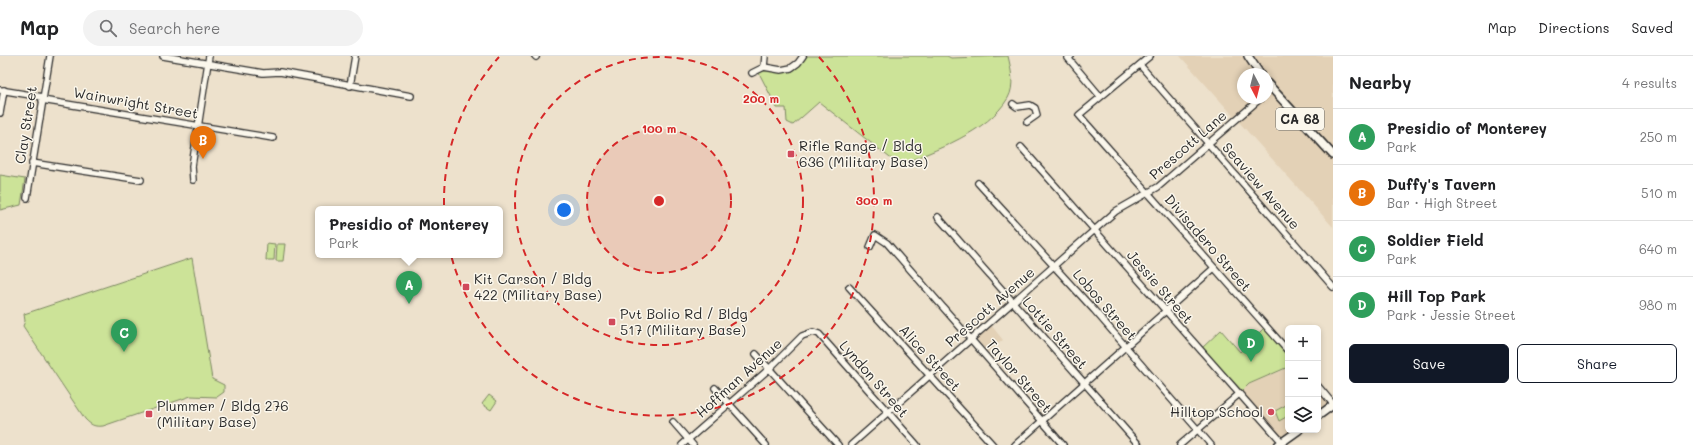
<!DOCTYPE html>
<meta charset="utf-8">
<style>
:root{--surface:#fff;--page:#f2f2f2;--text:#202124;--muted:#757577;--line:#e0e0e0;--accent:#111827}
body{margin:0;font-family:Mali,sans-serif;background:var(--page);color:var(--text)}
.controls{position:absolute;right:12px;bottom:12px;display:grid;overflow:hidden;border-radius:6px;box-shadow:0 2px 6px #0003}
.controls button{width:36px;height:36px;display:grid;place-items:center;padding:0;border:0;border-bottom:1px solid var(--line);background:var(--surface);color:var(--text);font:20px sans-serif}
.compass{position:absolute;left:1237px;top:12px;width:36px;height:36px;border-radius:50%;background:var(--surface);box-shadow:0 2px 6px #0003;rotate:173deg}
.you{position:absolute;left:564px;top:154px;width:14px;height:14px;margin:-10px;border:3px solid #fff;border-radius:50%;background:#1a73e8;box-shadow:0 0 0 6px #1a73e833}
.badge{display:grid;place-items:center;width:26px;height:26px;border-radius:50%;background:var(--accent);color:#fff;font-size:13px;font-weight:700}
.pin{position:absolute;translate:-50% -33px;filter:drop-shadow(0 1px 2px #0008)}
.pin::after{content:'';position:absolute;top:21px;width:14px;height:12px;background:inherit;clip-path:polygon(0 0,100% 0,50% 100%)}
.popup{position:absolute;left:315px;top:150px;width:188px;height:52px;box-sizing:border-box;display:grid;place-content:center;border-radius:6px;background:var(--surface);filter:drop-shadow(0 1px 3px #0005);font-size:13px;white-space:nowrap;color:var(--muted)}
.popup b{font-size:15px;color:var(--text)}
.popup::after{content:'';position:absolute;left:50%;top:100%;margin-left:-8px;border:8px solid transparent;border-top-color:var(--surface)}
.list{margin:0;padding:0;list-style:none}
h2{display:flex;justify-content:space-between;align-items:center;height:52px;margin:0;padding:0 16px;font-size:17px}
h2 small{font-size:13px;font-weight:400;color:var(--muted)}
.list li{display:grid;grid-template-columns:26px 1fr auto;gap:12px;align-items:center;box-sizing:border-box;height:56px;padding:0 16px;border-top:1px solid var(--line)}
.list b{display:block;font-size:15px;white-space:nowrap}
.list p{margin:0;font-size:13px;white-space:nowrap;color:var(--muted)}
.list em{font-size:13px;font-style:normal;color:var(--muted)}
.actions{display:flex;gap:8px;padding:12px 16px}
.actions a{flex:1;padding:9px 0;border:1px solid var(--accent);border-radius:6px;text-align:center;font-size:14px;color:var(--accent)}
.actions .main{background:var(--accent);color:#fff}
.icon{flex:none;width:22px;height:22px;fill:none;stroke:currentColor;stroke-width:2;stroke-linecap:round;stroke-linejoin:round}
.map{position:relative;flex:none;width:1333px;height:389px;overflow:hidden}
header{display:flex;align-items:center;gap:24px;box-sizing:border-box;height:56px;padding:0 20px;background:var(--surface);border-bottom:1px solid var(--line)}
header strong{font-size:19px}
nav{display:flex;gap:22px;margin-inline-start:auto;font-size:14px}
.search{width:280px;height:36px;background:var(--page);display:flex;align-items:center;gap:10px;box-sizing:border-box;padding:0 14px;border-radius:22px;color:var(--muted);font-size:15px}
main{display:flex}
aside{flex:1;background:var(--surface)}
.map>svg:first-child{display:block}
</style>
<header>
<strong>Map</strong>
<div class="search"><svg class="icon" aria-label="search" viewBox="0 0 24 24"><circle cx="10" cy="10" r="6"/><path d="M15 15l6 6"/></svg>Search here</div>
<nav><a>Map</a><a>Directions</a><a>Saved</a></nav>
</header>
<main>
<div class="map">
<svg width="1333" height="389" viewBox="0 0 1333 389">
<rect width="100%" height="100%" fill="#ede1cc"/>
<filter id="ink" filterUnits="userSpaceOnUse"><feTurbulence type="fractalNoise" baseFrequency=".025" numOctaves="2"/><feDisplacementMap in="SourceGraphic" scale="8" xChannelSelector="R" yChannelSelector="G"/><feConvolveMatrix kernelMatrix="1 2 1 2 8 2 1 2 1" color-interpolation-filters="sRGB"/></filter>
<g filter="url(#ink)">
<g fill="#e3d1b6" fill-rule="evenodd">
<path d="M1180 0H1333V171ZM1243 18H1267V42H1243Z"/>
<polygon points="991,269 1003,284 987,296 976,282"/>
<polygon points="1288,312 1288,374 1299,374 1282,386 1239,338 1249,328"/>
<polygon points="1318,330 1333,348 1318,360"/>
</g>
<g fill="#cce398" stroke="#7c8762">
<path d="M807 0H947L951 2 1008 0C1011 13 1015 30 1008 42 988 76 934 95 899 109L819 46 793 69 787 66 786 52H777L759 17C779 8 788 30 807 0Z"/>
<polygon points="0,119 25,123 21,149 0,154"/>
<polygon points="267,187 275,188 274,204 266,204"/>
<polygon points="277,188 285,188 283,205 276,205"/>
<path d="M192 202 212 323 224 329V336L217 341 191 340 103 370C94 371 91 369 85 363L23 270 25 265 24 258Z"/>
<polygon points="1264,272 1288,300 1288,311 1249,328 1242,335 1202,292 1221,274 1240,296"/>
<polygon points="489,339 497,345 491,354 482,348"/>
<polygon points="1288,348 1288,360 1279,365 1275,355"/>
</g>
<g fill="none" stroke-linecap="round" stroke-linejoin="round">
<defs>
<g id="minor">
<polyline points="163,0 263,17 280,16 411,40"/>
<polyline points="535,0 536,1"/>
<polyline points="1071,0 1068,2 1100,40"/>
<polyline points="1150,0 1079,59 1288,295"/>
<polyline points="1140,9 1333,231"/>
<polyline points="764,11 765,0"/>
<polyline points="752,17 764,11 781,14 791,12 798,7 803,0"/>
<polyline points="350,30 355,0"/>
<polyline points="0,34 43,41"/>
<polyline points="42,44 273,82"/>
<polyline points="1013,48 1017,51 1030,49 1035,52 1037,59 1027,66"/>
<polyline points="0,57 4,34"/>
<polyline points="1021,91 1282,386"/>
<polyline points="32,107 141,124"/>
<polyline points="193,124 192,110 209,0"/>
<polyline points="978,127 1094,254 1211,389"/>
<polyline points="27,142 50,0"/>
<polyline points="938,161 1139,389"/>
<polyline points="870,191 875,179 887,187 1063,389"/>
<polyline points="849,231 993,389"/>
<polyline points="756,298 838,389"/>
<polyline points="1318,330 1333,348"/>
<polyline points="715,332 766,389"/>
<polyline points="673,366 693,389"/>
<polyline points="682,389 769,313 802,280 813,276 819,278 917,389"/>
<polyline points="851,389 1116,155 1158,131 1261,42"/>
<polyline points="1015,389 1214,212"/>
<polyline points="1180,389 1239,338"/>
</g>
<g id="major">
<polyline points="1248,0 1260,18"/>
<polyline points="1267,27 1333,99"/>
<polyline points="1318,360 1333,349"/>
<polyline points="1278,389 1299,374"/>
</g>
</defs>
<use href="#minor" stroke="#2b2b2b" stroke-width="8"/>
<use href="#major" stroke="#2b2b2b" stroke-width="10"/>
<use href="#minor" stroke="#fbf7ec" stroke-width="5.5"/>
<use href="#major" stroke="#fbf7ec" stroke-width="7"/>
</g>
</g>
<circle cx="659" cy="145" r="72" fill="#d62828" fill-opacity=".12"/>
<g fill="none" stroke="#d62828" stroke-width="2" stroke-dasharray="7 5">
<circle cx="659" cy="145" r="72"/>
<circle cx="659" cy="145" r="144"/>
<path d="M819 1A215 215 0 1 1 499 1"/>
</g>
<g fill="#d1495b" stroke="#fbf7ec" stroke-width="1.5">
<rect x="787" y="94" width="8" height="8" rx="2"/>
<rect x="462" y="227" width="8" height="8" rx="2"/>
<rect x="608" y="262" width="8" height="8" rx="2"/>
<circle cx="1271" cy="356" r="4"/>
<rect x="145" y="354" width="8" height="8" rx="2"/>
</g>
<g text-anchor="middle" stroke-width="3" stroke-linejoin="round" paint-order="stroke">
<rect fill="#fbf7ec" stroke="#696865" stroke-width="1" x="1276" y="52" width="48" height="22" rx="3"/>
<g font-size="13" font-weight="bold" fill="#2b2b2b">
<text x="1300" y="68">CA 68</text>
</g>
<g font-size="14" fill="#2b2b2b" stroke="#fbf7ec">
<text transform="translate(136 47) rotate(10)" y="5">Wainwright Street</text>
<text transform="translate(26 69) rotate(-81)" y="5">Clay Street</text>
<text transform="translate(1188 89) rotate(-41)" y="5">Prescott Lane</text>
<text transform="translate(1261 130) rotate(49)" y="5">Seaview Avenue</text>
<text transform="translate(1208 187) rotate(49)" y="5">Divisadero Street</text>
<text transform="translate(1160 231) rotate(49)" y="5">Jessie Street</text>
<text transform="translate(1105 249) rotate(49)" y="5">Lobos Street</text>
<text transform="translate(990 251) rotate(-41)" y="5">Prescott Avenue</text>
<text transform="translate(1055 277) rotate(49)" y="5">Lottie Street</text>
<text transform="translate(930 302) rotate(48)" y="5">Alice Street</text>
<text transform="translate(1019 320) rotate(49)" y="5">Taylor Street</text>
<text transform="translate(739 322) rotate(-42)" y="5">Hoffman Avenue</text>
<text transform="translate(874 323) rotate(49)" y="5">Lyndon Street</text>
</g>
<g font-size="14" fill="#2b2b2b" stroke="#fbf7ec" text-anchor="start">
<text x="799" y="95">Rifle Range / Bldg<tspan x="799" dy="16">636 (Military Base)</tspan></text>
<text x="474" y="228">Kit Carson / Bldg<tspan x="474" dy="16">422 (Military Base)</tspan></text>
<text x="620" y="263">Pvt Bolio Rd / Bldg<tspan x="620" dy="16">517 (Military Base)</tspan></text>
<text x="157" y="355">Plummer / Bldg 276<tspan x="157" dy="16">(Military Base)</tspan></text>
<text x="1263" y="361" text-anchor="end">Hilltop School</text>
</g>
</g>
<circle cx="659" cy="145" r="6" fill="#d62828" stroke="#fbf7ec" stroke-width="2"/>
<g font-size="12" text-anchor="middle" font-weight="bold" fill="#d62828" stroke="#fbf7ec" stroke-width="3" stroke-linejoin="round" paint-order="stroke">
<text x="761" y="47">200 m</text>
<text x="659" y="77">100 m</text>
<text x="874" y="149">300 m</text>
</g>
</svg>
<div class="controls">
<button>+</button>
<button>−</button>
<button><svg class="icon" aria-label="layers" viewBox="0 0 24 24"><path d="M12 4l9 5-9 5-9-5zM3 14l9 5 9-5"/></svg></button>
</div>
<svg class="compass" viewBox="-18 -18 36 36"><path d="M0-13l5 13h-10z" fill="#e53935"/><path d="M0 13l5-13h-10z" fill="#757577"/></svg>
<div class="you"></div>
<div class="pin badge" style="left:409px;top:248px;background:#2e9e5b">A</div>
<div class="popup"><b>Presidio of Monterey</b>Park</div>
<div class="pin badge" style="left:203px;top:103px;background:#e8710a">B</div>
<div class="pin badge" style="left:124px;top:296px;background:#2e9e5b">C</div>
<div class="pin badge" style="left:1251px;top:306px;background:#2e9e5b">D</div>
</div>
<aside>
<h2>Nearby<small>4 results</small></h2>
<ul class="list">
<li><span class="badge" style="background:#2e9e5b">A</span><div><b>Presidio of Monterey</b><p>Park</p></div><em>250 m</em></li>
<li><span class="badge" style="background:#e8710a">B</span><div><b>Duffy's Tavern</b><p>Bar · High Street</p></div><em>510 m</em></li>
<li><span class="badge" style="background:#2e9e5b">C</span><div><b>Soldier Field</b><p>Park</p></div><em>640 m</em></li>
<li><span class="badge" style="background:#2e9e5b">D</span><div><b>Hill Top Park</b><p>Park · Jessie Street</p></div><em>980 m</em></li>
</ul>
<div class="actions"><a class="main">Save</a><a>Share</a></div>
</aside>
</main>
